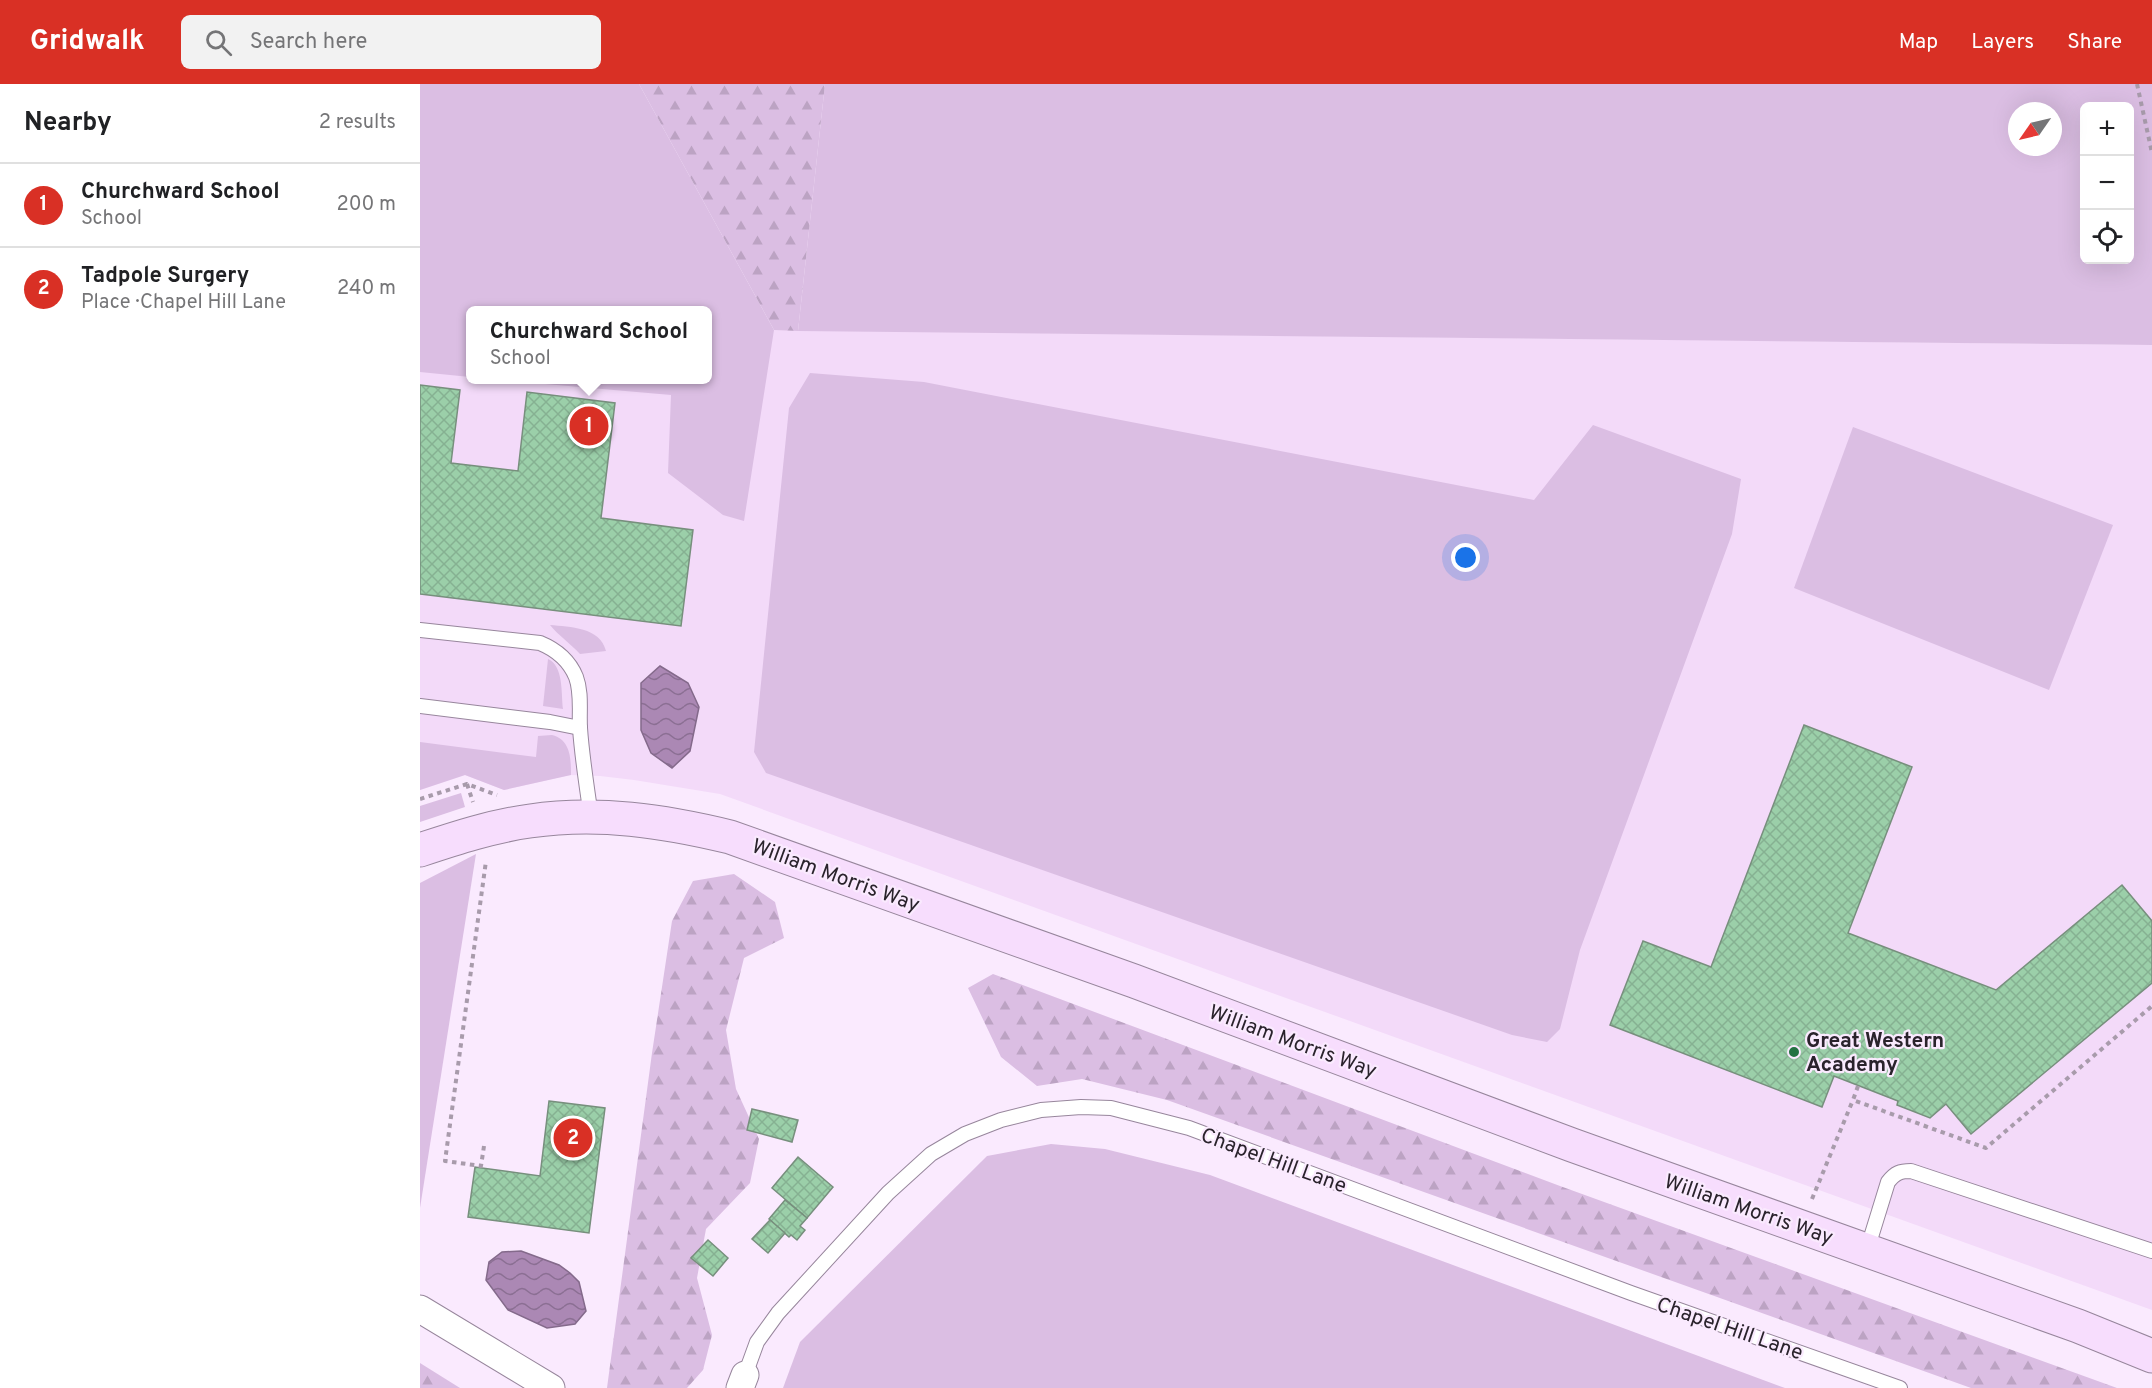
<!DOCTYPE html>
<meta charset="utf-8">
<style>
:root{--surface:#fff;--page:#f2f2f2;--text:#202124;--muted:#757577;--line:#e0e0e0;--accent:#d93025}
body{margin:0;font-family:Overpass,sans-serif;background:var(--page);color:var(--text)}
.controls{position:absolute;right:18px;top:18px;display:grid;overflow:hidden;border-radius:9px;box-shadow:0 6px 24px #0002}
.controls button{width:54px;height:54px;display:grid;place-items:center;padding:0;border:0;border-bottom:2px solid var(--line);background:var(--surface);color:var(--text);font:30px sans-serif}
.compass{position:absolute;left:1588px;top:18px;width:54px;height:54px;border-radius:50%;background:var(--surface);box-shadow:0 6px 24px #0002;rotate:236deg}
.you{position:absolute;left:1046px;top:474px;width:21px;height:21px;margin:-15px;border:4px solid #fff;border-radius:50%;background:#1a73e8;box-shadow:0 0 0 9px #1a73e833}
.badge{display:grid;place-items:center;width:39px;height:39px;border-radius:50%;background:var(--accent);color:#fff;font-size:20px;font-weight:700}
.pin{position:absolute;translate:-50% -50%;border:3px solid #fff;box-shadow:0 2px 6px #0006}
.popup{position:absolute;left:46px;top:222px;width:246px;height:78px;box-sizing:border-box;display:grid;place-content:center;border-radius:9px;background:var(--surface);filter:drop-shadow(0 2px 4px #0005);font-size:20px;white-space:nowrap;color:var(--muted)}
.popup b{font-size:22px;color:var(--text)}
.popup::after{content:'';position:absolute;left:50%;top:100%;margin-left:-12px;border:12px solid transparent;border-top-color:var(--surface)}
.list{margin:0;padding:0;list-style:none}
h2{display:flex;justify-content:space-between;align-items:center;height:78px;margin:0;padding:0 24px;font-size:26px}
h2 small{font-size:20px;font-weight:400;color:var(--muted)}
.list li{display:grid;grid-template-columns:39px 1fr auto;gap:18px;align-items:center;box-sizing:border-box;height:84px;padding:0 24px;border-top:2px solid var(--line)}
.list b{display:block;font-size:22px;white-space:nowrap}
.list p{margin:0;font-size:20px;white-space:nowrap;color:var(--muted)}
.list em{font-size:20px;font-style:normal;color:var(--muted)}
.icon{flex:none;width:33px;height:33px;fill:none;stroke:currentColor;stroke-width:2;stroke-linecap:round;stroke-linejoin:round}
.map{position:relative;flex:none;width:1732px;height:1304px;overflow:hidden}
header{display:flex;align-items:center;gap:36px;box-sizing:border-box;height:84px;padding:0 30px;background:var(--accent);color:#fff}
header strong{font-size:28px}
nav{display:flex;gap:33px;margin-inline-start:auto;font-size:21px}
.search{width:420px;height:54px;background:var(--page);display:flex;align-items:center;gap:15px;box-sizing:border-box;padding:0 21px;border-radius:9px;color:var(--muted);font-size:22px}
main{display:flex}
aside{flex:1;background:var(--surface)}
.map>svg:first-child{display:block}
</style>
<header>
<strong>Gridwalk</strong>
<div class="search"><svg class="icon" aria-label="search" viewBox="0 0 24 24"><circle cx="10" cy="10" r="6"/><path d="M15 15l6 6"/></svg>Search here</div>
<nav><a>Map</a><a>Layers</a><a>Share</a></nav>
</header>
<main>
<aside>
<h2>Nearby<small>2 results</small></h2>
<ul class="list">
<li><span class="badge">1</span><div><b>Churchward School</b><p>School</p></div><em>200 m</em></li>
<li><span class="badge">2</span><div><b>Tadpole Surgery</b><p>Place · Chapel Hill Lane</p></div><em>240 m</em></li>
</ul>
</aside>
<div class="map">
<svg width="1732" height="1304" viewBox="0 0 1732 1304">
<defs>
<pattern id="forest-firs" width="22" height="20" patternUnits="userSpaceOnUse" patternTransform="scale(1.5)"><rect width="22" height="20" fill="#dbbee3"/><path d="M5 1l3.5 6h-7zM16 11l3.5 6h-7z" fill="#bca3c3"/></pattern>
<pattern id="water-waves" width="16" height="10" patternUnits="userSpaceOnUse" patternTransform="scale(1.5)"><rect width="16" height="10" fill="#ab88b4"/><path d="M0 5q4-4 8 0t8 0" fill="none" stroke="#8b6f93"/></pattern>
<pattern id="building-cross-hatch" width="8" height="8" patternUnits="userSpaceOnUse" patternTransform="scale(1.5)"><rect width="8" height="8" fill="#9bcfa9"/><path d="M0 0l8 8M0 8l8-8" fill="none" stroke="#86b192"/></pattern>
</defs>
<rect width="100%" height="100%" fill="#faeafe"/>
<path fill="#f3daf9" fill-rule="evenodd" d="M0 120 354 246 1732 261V1226L300 710 214 696 180 692 150 691 84 706 45 691 0 706ZM51 226H288V296H51Z"/>
<g fill="#dbbee3" fill-rule="evenodd">
<polygon points="0,0 219,0 354,246 324,437 303,431 248,389 251,311 80,296 288,296 288,226 51,226 50,293 0,288"/>
<path d="M405 0H1732V261L378 247ZM1664 22H1710V176H1664ZM1597 27H1633V63H1597Z"/>
<polygon points="390,289 504,298 1114,416 1173,341 1321,395 1312,450 1160,866 1140,945 1127,958 1092,951 346,689 334,668 369,324"/>
<polygon points="1433,343 1693,441 1629,606 1374,504"/>
<path d="M130 541C150 543 180 543 186 567L160 570C150 559 139 552 130 541Z"/>
<path d="M128 575C144 582 141 610 143 625L123 622Z"/>
<path d="M132 651C151 656 151 675 151 691L84 706 45 691 0 706V658L116 673 118 652Z"/>
<polygon points="41,709 45,723 0,738 0,722"/>
<polygon points="56,770 0,1124 0,799"/>
<polygon points="631,1060 685,1065 790,1091 1365,1304 363,1304 380,1258 567,1072"/>
</g>
<g fill="url(#forest-firs)">
<polygon points="219,0 405,0 378,247 354,246"/>
<polygon points="314,790 355,818 364,854 324,874 306,946 316,1005 339,1055 330,1099 286,1145 277,1194 292,1251 283,1286 267,1304 187,1304 232,969 252,837 273,797"/>
<polygon points="573,890 1140,1102 1697,1304 1551,1304 747,1016 662,995 617,1002 581,973 548,904"/>
<polygon points="0,1279 40,1304 0,1304"/>
</g>
<g fill="url(#water-waves)" stroke="#846a8b" stroke-width="1.5">
<polygon points="240,582 268,599 279,623 270,667 252,684 231,669 221,646 221,599"/>
<polygon points="101,1167 139,1181 150,1189 159,1198 166,1227 155,1240 127,1244 88,1226 66,1196 69,1178 82,1168"/>
</g>
<g fill="url(#building-cross-hatch)" stroke="#778f7d" stroke-width="1.5">
<polygon points="0,301 40,306 31,379 98,387 107,308 195,319 181,434 273,446 261,542 0,510"/>
<polygon points="1384,641 1492,683 1428,849 1576,906 1702,801 1732,837 1732,899 1551,1050 1526,1020 1510,1034 1477,1021 1478,1017 1414,992 1402,1023 1190,941 1223,857 1291,883"/>
<polygon points="129,1017 185,1024 169,1149 48,1133 55,1083 120,1092"/>
<polygon points="332,1025 378,1036 372,1058 327,1046"/>
<polygon points="378,1073 413,1103 387,1134 352,1104"/>
<polygon points="365,1116 387,1134 380,1142 385,1146 377,1156 371,1151 369,1153 349,1135"/>
<polygon points="350,1136 365,1149 348,1169 332,1155"/>
<polygon points="288,1156 308,1174 293,1192 271,1174"/>
</g>
<g fill="none" stroke-linecap="round" stroke-linejoin="round">
<defs>
<g id="lane">
<path d="M0 546 120 559C137 566 149 576 156 593 162 609 159 627 160 644 162 674 167 703 171 733"/>
<polyline points="0,622 130,638 160,644"/>
<path d="M1447 1166 1468 1098C1475 1089 1480 1087 1491 1087L1732 1167"/>
<polyline points="325,1291 337,1258 358,1229 468,1109 511,1070 545,1050 581,1036 621,1026 661,1023 691,1024 769,1044 1211,1209 1480,1304"/>
</g>
<g id="street">
<polyline points="0,1225 131,1304"/>
<polyline points="320,1304 325,1291"/>
</g>
<path id="secondary" d="M0 766C36 754 73 742 110 737 178 727 244 737 310 753L714 897 1152 1061 1658 1242 1732 1272"/>
</defs>
<use href="#lane" stroke="#97869c" stroke-width="16"/>
<use href="#street" stroke="#97869c" stroke-width="29"/>
<use href="#secondary" stroke="#97869c" stroke-width="35"/>
<g stroke="#a89bab" stroke-width="4" stroke-dasharray="4.5 4.5" stroke-linecap="butt">
<polyline points="1717,0 1732,69"/>
<polyline points="47,700 53,718"/>
<polyline points="0,715 47,700 77,711"/>
<polyline points="1438,1002 1433,1016 1566,1064 1732,922"/>
<polyline points="64,1062 61,1082 25,1077 66,777"/>
<polyline points="1392,1115 1433,1016"/>
</g>
<use href="#lane" stroke="#fff" stroke-width="14"/>
<use href="#street" stroke="#fff" stroke-width="27"/>
<use href="#secondary" stroke="#f7ddfd" stroke-width="33"/>
</g>
<circle fill="#227141" stroke="#faeafe" stroke-width="2" cx="1374" cy="968" r="6"/>
<g text-anchor="middle" stroke-width="4.5" stroke-linejoin="round" paint-order="stroke">
<g font-size="21" fill="#2a232c" stroke="#faeafe">
<text transform="translate(416 791) rotate(20)" y="7">William Morris Way</text>
<text transform="translate(873 957) rotate(20)" y="7">William Morris Way</text>
<text transform="translate(854 1076) rotate(20)" y="7">Chapel Hill Lane</text>
<text transform="translate(1329 1125) rotate(19)" y="7">William Morris Way</text>
<text transform="translate(1310 1244) rotate(19)" y="7">Chapel Hill Lane</text>
</g>
<g font-size="21" font-weight="bold" fill="#2a232c" stroke="#faeafe" text-anchor="start">
<text x="1386" y="963">Great Western<tspan x="1386" dy="24">Academy</tspan></text>
</g>
</g>
</svg>
<div class="controls">
<button>+</button>
<button>−</button>
<button><svg class="icon" aria-label="locate" viewBox="0 0 24 24"><circle cx="12" cy="12" r="6"/><path d="M12 2v4M12 18v4M2 12h4M18 12h4"/></svg></button>
</div>
<svg class="compass" viewBox="-18 -18 36 36"><path d="M0-13l5 13h-10z" fill="#e53935"/><path d="M0 13l5-13h-10z" fill="#757577"/></svg>
<div class="you"></div>
<div class="pin badge" style="left:169px;top:342px">1</div>
<div class="popup"><b>Churchward School</b>School</div>
<div class="pin badge" style="left:153px;top:1054px">2</div>
</div>
</main>
